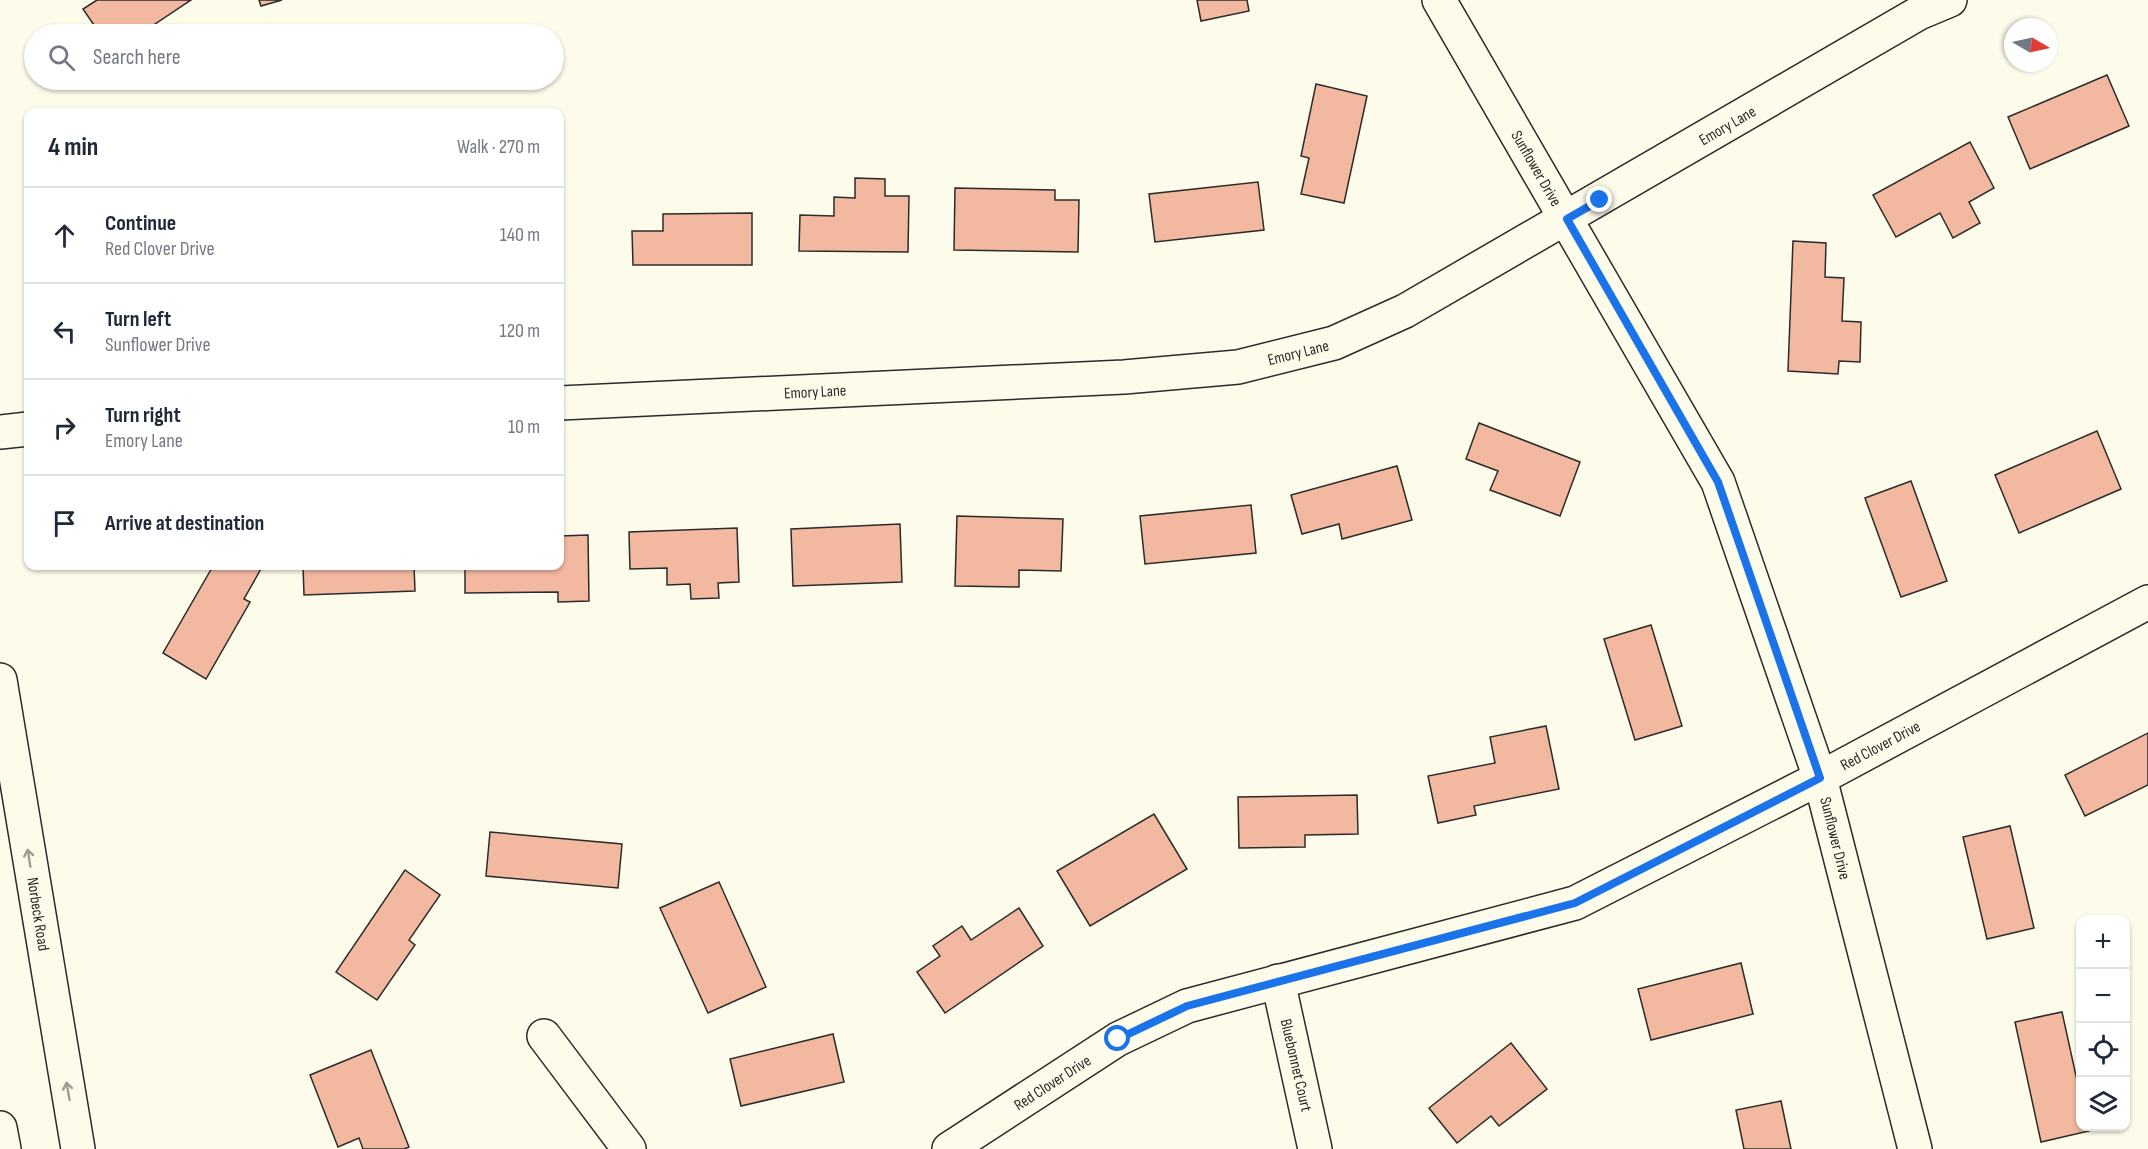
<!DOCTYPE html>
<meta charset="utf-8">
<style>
:root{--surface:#fff;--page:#f2f2f3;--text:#1f2937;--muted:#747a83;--line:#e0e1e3}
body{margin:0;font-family:"Sofia Sans Condensed",sans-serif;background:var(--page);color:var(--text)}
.controls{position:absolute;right:18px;bottom:18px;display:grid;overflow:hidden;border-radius:12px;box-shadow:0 2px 4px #0004}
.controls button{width:54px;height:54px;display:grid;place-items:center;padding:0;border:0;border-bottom:2px solid var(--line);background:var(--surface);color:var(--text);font:30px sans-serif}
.compass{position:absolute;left:2004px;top:18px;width:54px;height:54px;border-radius:50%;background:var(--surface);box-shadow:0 2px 4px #0004;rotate:99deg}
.stop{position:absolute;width:18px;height:18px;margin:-14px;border:4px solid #1a73e8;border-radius:50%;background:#fff}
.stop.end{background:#1a73e8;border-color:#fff;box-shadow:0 2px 6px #0008}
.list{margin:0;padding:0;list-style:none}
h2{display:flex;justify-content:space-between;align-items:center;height:78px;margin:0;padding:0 24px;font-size:26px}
h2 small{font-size:20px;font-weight:400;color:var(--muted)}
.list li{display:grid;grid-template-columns:39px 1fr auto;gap:18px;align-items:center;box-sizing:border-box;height:96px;padding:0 24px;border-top:2px solid var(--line)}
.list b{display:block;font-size:22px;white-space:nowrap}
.list p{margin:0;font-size:20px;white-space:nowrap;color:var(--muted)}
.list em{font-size:20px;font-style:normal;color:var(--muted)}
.icon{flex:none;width:33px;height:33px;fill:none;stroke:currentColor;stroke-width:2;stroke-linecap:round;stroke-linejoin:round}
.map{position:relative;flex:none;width:2148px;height:1149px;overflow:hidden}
.search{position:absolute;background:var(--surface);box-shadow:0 2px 4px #0004;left:24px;top:24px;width:540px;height:66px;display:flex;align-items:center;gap:15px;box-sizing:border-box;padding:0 21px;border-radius:33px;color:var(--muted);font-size:22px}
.panel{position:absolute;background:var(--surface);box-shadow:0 2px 4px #0004;left:24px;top:108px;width:540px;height:462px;border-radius:12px}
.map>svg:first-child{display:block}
</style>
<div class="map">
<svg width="2148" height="1149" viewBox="0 0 2148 1149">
<rect width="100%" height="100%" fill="#fdfbea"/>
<g fill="#f2b8a0" stroke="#2b2b2b" stroke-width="1.5">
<polygon points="97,0 191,0 140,34 100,34 83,9"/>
<polygon points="259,0 282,0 261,6"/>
<polygon points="1197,0 1247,0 1249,11 1201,21"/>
<polygon points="2107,75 2129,126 2030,169 2008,117"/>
<polygon points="1316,84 1367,96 1344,203 1301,194 1309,158 1301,156"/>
<polygon points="1970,142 1994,188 1969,202 1980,223 1953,238 1940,213 1896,237 1873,195"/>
<polygon points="855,178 885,179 885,196 909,196 908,252 799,251 800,215 834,216 834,197 855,198"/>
<polygon points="1258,182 1264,230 1155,242 1149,194"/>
<polygon points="955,188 1055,190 1055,200 1079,200 1078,252 954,250"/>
<polygon points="752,213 752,265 633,265 632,231 663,231 663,214"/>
<polygon points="1793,241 1826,243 1825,277 1844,278 1842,321 1861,322 1860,362 1839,361 1838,374 1788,371"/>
<polygon points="1479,423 1580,462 1560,516 1490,490 1498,471 1466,459"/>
<polygon points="2097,431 2121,489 2019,533 1995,475"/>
<polygon points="1397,466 1412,520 1342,539 1339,524 1302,534 1291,495"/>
<polygon points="1911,481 1947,581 1901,597 1865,498"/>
<polygon points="1251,505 1256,553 1145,564 1140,516"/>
<polygon points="957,516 1063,519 1061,571 1019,570 1019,587 955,586"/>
<polygon points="900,524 902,582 793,586 791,529"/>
<polygon points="737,528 739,582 718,583 719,598 691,599 690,584 667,585 667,568 630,569 629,532"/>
<polygon points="588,535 589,601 558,602 558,592 465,593 465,566 560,566 560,536"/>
<polygon points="213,566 262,567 244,599 250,602 206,679 163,653"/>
<polygon points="303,566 414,566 415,591 304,595"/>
<polygon points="1651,625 1682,726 1635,740 1604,639"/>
<polygon points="1546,726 1559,789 1474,806 1476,815 1438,823 1428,776 1495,763 1490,737"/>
<polygon points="2148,733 2148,785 2085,816 2065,775"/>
<polygon points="1357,795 1358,834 1305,835 1305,847 1239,848 1238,797"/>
<polygon points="1154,814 1187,869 1090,926 1057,871"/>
<polygon points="2010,826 2034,928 1987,939 1963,837"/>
<polygon points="490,832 622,844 618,888 486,876"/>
<polygon points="405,870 440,895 409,940 415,945 377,1000 336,972"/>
<polygon points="719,882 766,987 708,1013 660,908"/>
<polygon points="1019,908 1043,946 945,1013 917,972 940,956 933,946 962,926 971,940"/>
<polygon points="1741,963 1753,1014 1651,1040 1638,989"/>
<polygon points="2062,1012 2080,1094 2080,1126 2088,1126 2089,1131 2041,1142 2015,1022"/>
<polygon points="833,1034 844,1082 741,1106 730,1059"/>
<polygon points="1511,1043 1547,1089 1499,1126 1491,1116 1457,1143 1429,1108"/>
<polygon points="371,1050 409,1147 404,1149 363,1149 359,1138 338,1147 310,1075"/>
<polygon points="1781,1101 1791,1149 1744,1149 1736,1110"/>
</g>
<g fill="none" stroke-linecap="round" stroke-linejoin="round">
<defs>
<g id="minor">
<polyline points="1439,0 1718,482 1820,778 1915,1149"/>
<polyline points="560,403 1124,377 1238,367 1334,343 1405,311 1919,13 1950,0"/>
<polyline points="0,432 28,429"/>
<polyline points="1278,981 1315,1149"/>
<polyline points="544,1036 629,1149"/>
<polyline points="949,1149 1118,1039 1187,1006 1575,903 1820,778 2148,602"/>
</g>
<g id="major">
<polyline points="0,680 78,1149"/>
<polyline points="0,1128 4,1149"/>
</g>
</defs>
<use href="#minor" stroke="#2b2b2b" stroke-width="36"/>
<use href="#major" stroke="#2b2b2b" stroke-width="36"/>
<use href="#minor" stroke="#fdfbea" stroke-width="33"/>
<use href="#major" stroke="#fdfbea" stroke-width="33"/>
</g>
<defs><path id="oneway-shaft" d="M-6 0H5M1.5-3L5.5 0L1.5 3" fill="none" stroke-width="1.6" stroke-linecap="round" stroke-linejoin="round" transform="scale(1.5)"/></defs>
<g stroke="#9e9d94">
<use href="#oneway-shaft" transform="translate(29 858) rotate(-99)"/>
<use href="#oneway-shaft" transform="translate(68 1091) rotate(-100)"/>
</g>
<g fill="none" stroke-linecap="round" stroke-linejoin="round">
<polyline stroke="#1a73e8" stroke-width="8" points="1118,1039 1187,1006 1575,903 1820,778 1718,482 1567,219 1600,200"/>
</g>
<g text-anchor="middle" stroke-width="4.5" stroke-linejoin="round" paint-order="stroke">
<g font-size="16" fill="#2b2b2b" stroke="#fdfbea">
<text transform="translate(1727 125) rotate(-30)" y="6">Emory Lane</text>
<text transform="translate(1537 168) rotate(60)" y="6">Sunflower Drive</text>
<text transform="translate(1298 352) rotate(-14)" y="6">Emory Lane</text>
<text transform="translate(815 391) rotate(-3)" y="6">Emory Lane</text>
<text transform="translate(1880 745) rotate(-28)" y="6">Red Clover Drive</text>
<text transform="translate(1836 838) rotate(76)" y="6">Sunflower Drive</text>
<text transform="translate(39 914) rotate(81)" y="6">Norbeck Road</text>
<text transform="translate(1297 1065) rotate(77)" y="6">Bluebonnet Court</text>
<text transform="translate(1052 1082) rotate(-33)" y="6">Red Clover Drive</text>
</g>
</g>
</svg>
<div class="controls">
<button>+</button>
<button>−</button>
<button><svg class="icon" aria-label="locate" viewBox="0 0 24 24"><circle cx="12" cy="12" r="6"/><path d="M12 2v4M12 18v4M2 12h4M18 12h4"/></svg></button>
<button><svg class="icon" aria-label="layers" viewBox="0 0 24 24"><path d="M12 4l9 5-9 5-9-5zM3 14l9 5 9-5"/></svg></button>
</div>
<svg class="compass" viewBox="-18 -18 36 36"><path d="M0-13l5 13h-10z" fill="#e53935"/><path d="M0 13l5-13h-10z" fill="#747a83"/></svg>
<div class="stop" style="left:1118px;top:1039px"></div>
<div class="stop end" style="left:1600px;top:200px"></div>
<div class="search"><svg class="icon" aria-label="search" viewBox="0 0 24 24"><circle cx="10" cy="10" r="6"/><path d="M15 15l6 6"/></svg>Search here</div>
<section class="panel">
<h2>4 min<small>Walk · 270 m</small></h2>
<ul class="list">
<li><svg class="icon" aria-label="ahead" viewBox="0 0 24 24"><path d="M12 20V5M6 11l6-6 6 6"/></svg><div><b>Continue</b><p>Red Clover Drive</p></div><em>140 m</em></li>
<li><svg class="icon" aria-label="left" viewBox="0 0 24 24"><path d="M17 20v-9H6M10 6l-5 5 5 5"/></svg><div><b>Turn left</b><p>Sunflower Drive</p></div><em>120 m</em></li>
<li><svg class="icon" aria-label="right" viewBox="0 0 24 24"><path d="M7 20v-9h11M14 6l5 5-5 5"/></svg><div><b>Turn right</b><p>Emory Lane</p></div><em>10 m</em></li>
<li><svg class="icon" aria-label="arrive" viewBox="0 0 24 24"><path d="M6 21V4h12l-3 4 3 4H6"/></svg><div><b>Arrive at destination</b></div></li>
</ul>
</section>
</div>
